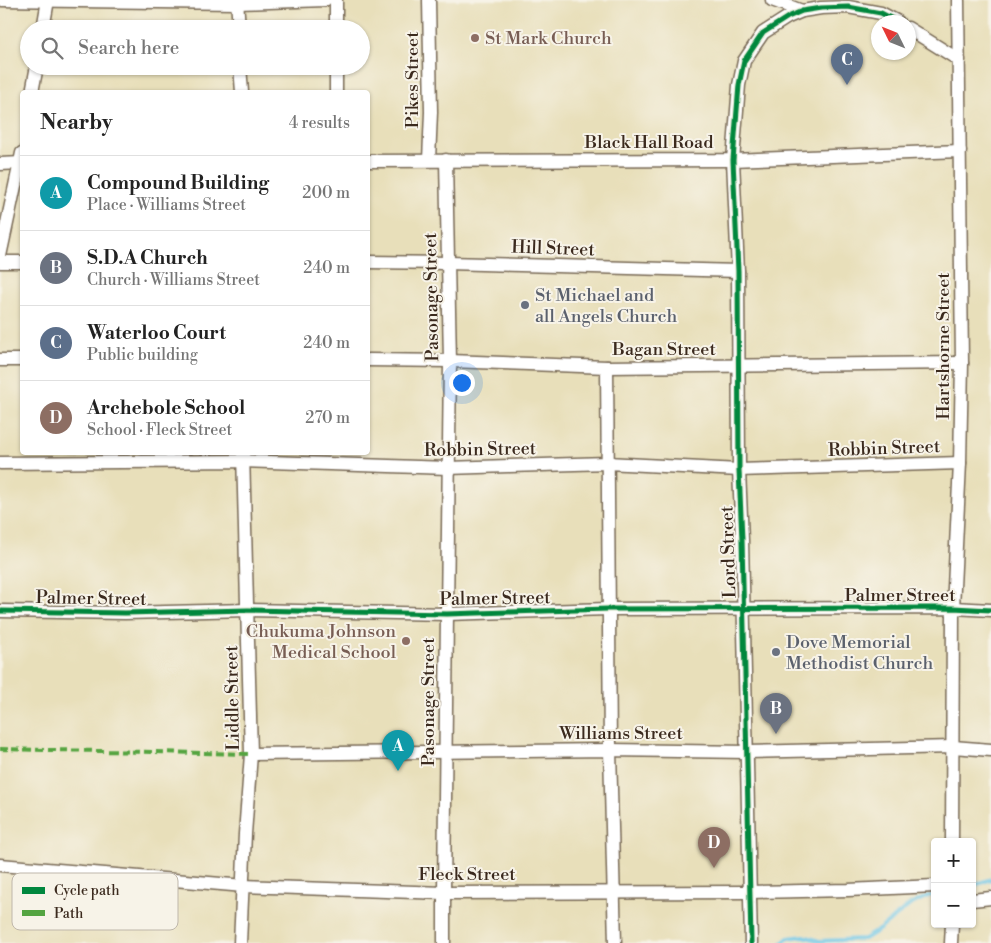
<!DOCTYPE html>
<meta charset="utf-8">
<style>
:root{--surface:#fff;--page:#f2f2f2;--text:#222;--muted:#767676;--line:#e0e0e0;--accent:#0b8043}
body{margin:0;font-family:"Libre Bodoni",serif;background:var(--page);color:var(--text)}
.controls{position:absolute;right:15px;bottom:15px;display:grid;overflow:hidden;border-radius:5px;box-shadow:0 1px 4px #0004}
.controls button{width:45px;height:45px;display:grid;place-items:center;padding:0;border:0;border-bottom:1px solid var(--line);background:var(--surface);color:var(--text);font:25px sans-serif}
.compass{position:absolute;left:871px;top:15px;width:45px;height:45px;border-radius:50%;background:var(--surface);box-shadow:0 1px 4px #0004;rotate:313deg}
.you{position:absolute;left:461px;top:382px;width:18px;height:18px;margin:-12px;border:4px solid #fff;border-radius:50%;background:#1a73e8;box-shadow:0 0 0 8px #1a73e833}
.badge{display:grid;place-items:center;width:32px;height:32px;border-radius:50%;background:var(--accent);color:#fff;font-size:16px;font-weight:700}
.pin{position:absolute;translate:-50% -41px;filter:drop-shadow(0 1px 2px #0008)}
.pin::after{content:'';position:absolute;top:26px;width:18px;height:15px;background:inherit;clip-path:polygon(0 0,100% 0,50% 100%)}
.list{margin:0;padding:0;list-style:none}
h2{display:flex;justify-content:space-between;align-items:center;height:65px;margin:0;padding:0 20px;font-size:21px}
h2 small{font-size:16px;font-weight:400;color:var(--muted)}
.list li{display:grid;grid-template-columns:32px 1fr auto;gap:15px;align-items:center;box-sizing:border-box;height:75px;padding:0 20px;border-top:1px solid var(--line)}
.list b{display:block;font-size:19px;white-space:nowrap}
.list p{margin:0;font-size:16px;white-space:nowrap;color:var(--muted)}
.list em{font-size:16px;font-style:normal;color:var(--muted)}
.icon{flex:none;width:28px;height:28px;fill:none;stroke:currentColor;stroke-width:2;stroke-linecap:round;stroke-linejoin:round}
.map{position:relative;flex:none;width:991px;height:943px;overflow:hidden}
.search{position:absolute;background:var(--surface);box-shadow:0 1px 4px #0004;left:20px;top:20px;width:350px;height:55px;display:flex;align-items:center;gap:12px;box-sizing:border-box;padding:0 18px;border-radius:28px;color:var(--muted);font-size:19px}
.panel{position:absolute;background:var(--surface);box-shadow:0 1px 4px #0004;left:20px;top:90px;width:350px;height:365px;border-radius:5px}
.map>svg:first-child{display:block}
</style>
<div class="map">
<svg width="991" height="943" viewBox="0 0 991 943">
<rect width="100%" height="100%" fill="#f7f3e8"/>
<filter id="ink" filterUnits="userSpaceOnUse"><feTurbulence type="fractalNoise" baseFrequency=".02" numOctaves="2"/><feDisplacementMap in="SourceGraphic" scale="10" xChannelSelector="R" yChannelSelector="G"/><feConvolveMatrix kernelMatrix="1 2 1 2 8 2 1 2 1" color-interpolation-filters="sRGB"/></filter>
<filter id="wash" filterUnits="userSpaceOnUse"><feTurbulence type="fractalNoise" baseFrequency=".0096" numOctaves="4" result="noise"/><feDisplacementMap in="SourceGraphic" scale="20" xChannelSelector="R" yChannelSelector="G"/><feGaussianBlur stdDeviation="1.12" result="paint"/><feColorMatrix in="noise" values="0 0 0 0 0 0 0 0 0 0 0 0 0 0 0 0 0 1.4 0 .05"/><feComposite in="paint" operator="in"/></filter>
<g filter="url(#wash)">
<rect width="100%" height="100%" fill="#e8dfba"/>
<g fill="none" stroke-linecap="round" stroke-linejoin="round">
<g stroke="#68c5e6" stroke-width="4">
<polyline points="972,886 991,879"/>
<polyline points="782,943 788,938 804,936 819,941 864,939 880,929 910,905 928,896 935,895"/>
</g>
</g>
</g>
<g filter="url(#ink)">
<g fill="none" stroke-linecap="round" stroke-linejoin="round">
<defs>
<g id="minor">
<polyline points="0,0 237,3 325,0"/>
<polyline points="237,0 239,29"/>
<polyline points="772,0 802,11"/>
<polyline points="908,28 959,60"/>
<polyline points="43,29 48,0"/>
<polyline points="336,29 336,0"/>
<polyline points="240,66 242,92"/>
<polyline points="32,92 37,66"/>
<polyline points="336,92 336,66"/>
<polyline points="429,160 431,112 429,0"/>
<polyline points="368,161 733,160 960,151"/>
<polyline points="0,164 22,163"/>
<polyline points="0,256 22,153"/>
<polyline points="0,262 22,262"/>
<polyline points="368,262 448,263 738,271"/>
<polyline points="0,360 22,360"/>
<polyline points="368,360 450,361 607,367 962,363"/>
<polyline points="607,367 610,750 615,943"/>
<polyline points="0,463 243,461 448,468 607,463 739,470 960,463"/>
<polyline points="0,611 125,613 248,610 447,614 608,609 953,608 991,610"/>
<polyline points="251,754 610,750 747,752 953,747 991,750"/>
<polyline points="952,842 953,608 960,463 962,363 958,0"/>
<polyline points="0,865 244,886 444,893 750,892 848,890 935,886"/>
<polyline points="972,900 991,898"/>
<polyline points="240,943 245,834 251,754 243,453"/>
<polyline points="444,943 444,893 447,614 450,361 446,160"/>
<polyline points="751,943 742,540 739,470 738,271 733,160 739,85 744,61 763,33 788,17 802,11 821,8 848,7 881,13 898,22"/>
<polyline points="951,943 952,924"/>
</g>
</defs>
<use href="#minor" stroke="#786955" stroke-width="15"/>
<use href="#minor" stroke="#fff" stroke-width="12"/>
<polyline stroke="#54a441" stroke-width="4" stroke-dasharray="8 4" stroke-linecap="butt" points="0,749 251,754"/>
<defs>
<g id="cycleway">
<polyline points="0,611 125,613 248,610 447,614 608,609 953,608 991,610"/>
<polyline points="751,943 742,540 739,470 738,271 733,160 739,85 744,61 763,33 788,17 802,11 821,8 848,7 881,13 898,22"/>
</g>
</defs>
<use href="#cycleway" stroke="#f7f3e8" stroke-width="8"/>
<use href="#cycleway" stroke="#00873e" stroke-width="5"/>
</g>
</g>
<g fill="#8d6e63" stroke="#f7f3e8" stroke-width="2">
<circle cx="475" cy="38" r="5"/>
<circle cx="406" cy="641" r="5"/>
</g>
<g fill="#6b7280" stroke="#f7f3e8" stroke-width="2">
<circle cx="525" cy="305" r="5"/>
<circle cx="776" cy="652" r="5"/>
</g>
<g text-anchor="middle" stroke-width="4" stroke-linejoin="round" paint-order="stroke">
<g font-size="18" fill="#785e54" stroke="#f7f3e8" text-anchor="start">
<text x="485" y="44">St Mark Church</text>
<text x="396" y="637" text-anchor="end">Chukuma Johnson<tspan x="396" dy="21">Medical School</tspan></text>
</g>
<g font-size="18" fill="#3b2a1e" stroke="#f7f3e8">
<text transform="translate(412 80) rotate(-90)" y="6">Pikes Street</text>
<text x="649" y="148">Black Hall Road</text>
<text transform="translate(553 248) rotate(2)" y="6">Hill Street</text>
<text transform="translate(431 297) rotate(-91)" y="6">Pasonage Street</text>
<text transform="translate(943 346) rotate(-90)" y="6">Hartshorne Street</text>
<text x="664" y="355">Bagan Street</text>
<text transform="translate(884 448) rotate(-2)" y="6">Robbin Street</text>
<text transform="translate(480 449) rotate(-1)" y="6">Robbin Street</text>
<text transform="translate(728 552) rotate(-92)" y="6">Lord Street</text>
<text x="900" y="601">Palmer Street</text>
<text transform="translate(91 598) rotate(1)" y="6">Palmer Street</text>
<text transform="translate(495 598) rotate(-1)" y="6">Palmer Street</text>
<text transform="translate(232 698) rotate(-91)" y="6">Liddle Street</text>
<text transform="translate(428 702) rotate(-90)" y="6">Pasonage Street</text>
<text x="621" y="739">Williams Street</text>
<text x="467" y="880">Fleck Street</text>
</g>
<g font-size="18" fill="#5b616d" stroke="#f7f3e8" text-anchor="start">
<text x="535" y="301">St Michael and<tspan x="535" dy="21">all Angels Church</tspan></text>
<text x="786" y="648">Dove Memorial<tspan x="786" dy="21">Methodist Church</tspan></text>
</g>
</g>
<rect x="12" y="873" width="166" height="57" rx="8" fill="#f7f3e8" stroke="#bfb7ab" stroke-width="1"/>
<rect x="22" y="887" width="23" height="7" fill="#00873e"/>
<rect x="22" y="910" width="23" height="6" fill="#54a441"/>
<g font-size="14" fill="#3b2a1e">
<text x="54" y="895">Cycle path</text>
<text x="54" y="918">Path</text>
</g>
</svg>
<div class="controls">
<button>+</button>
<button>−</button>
</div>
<svg class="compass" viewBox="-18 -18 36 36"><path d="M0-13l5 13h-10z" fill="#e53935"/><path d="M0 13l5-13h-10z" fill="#767676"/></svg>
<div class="you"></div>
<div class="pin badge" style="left:398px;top:771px;background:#0f9aa8">A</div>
<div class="pin badge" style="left:776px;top:734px;background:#6b7280">B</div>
<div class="pin badge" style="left:847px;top:85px;background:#5c6f8a">C</div>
<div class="pin badge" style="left:714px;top:868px;background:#8d6e63">D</div>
<div class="search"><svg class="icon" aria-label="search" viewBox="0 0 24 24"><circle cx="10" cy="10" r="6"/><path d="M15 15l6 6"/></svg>Search here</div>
<section class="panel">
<h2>Nearby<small>4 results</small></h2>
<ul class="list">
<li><span class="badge" style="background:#0f9aa8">A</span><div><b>Compound Building</b><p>Place · Williams Street</p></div><em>200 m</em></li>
<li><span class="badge" style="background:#6b7280">B</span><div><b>S.D.A Church</b><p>Church · Williams Street</p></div><em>240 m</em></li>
<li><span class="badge" style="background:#5c6f8a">C</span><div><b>Waterloo Court</b><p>Public building</p></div><em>240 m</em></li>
<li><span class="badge" style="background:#8d6e63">D</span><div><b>Archebole School</b><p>School · Fleck Street</p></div><em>270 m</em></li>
</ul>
</section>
</div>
